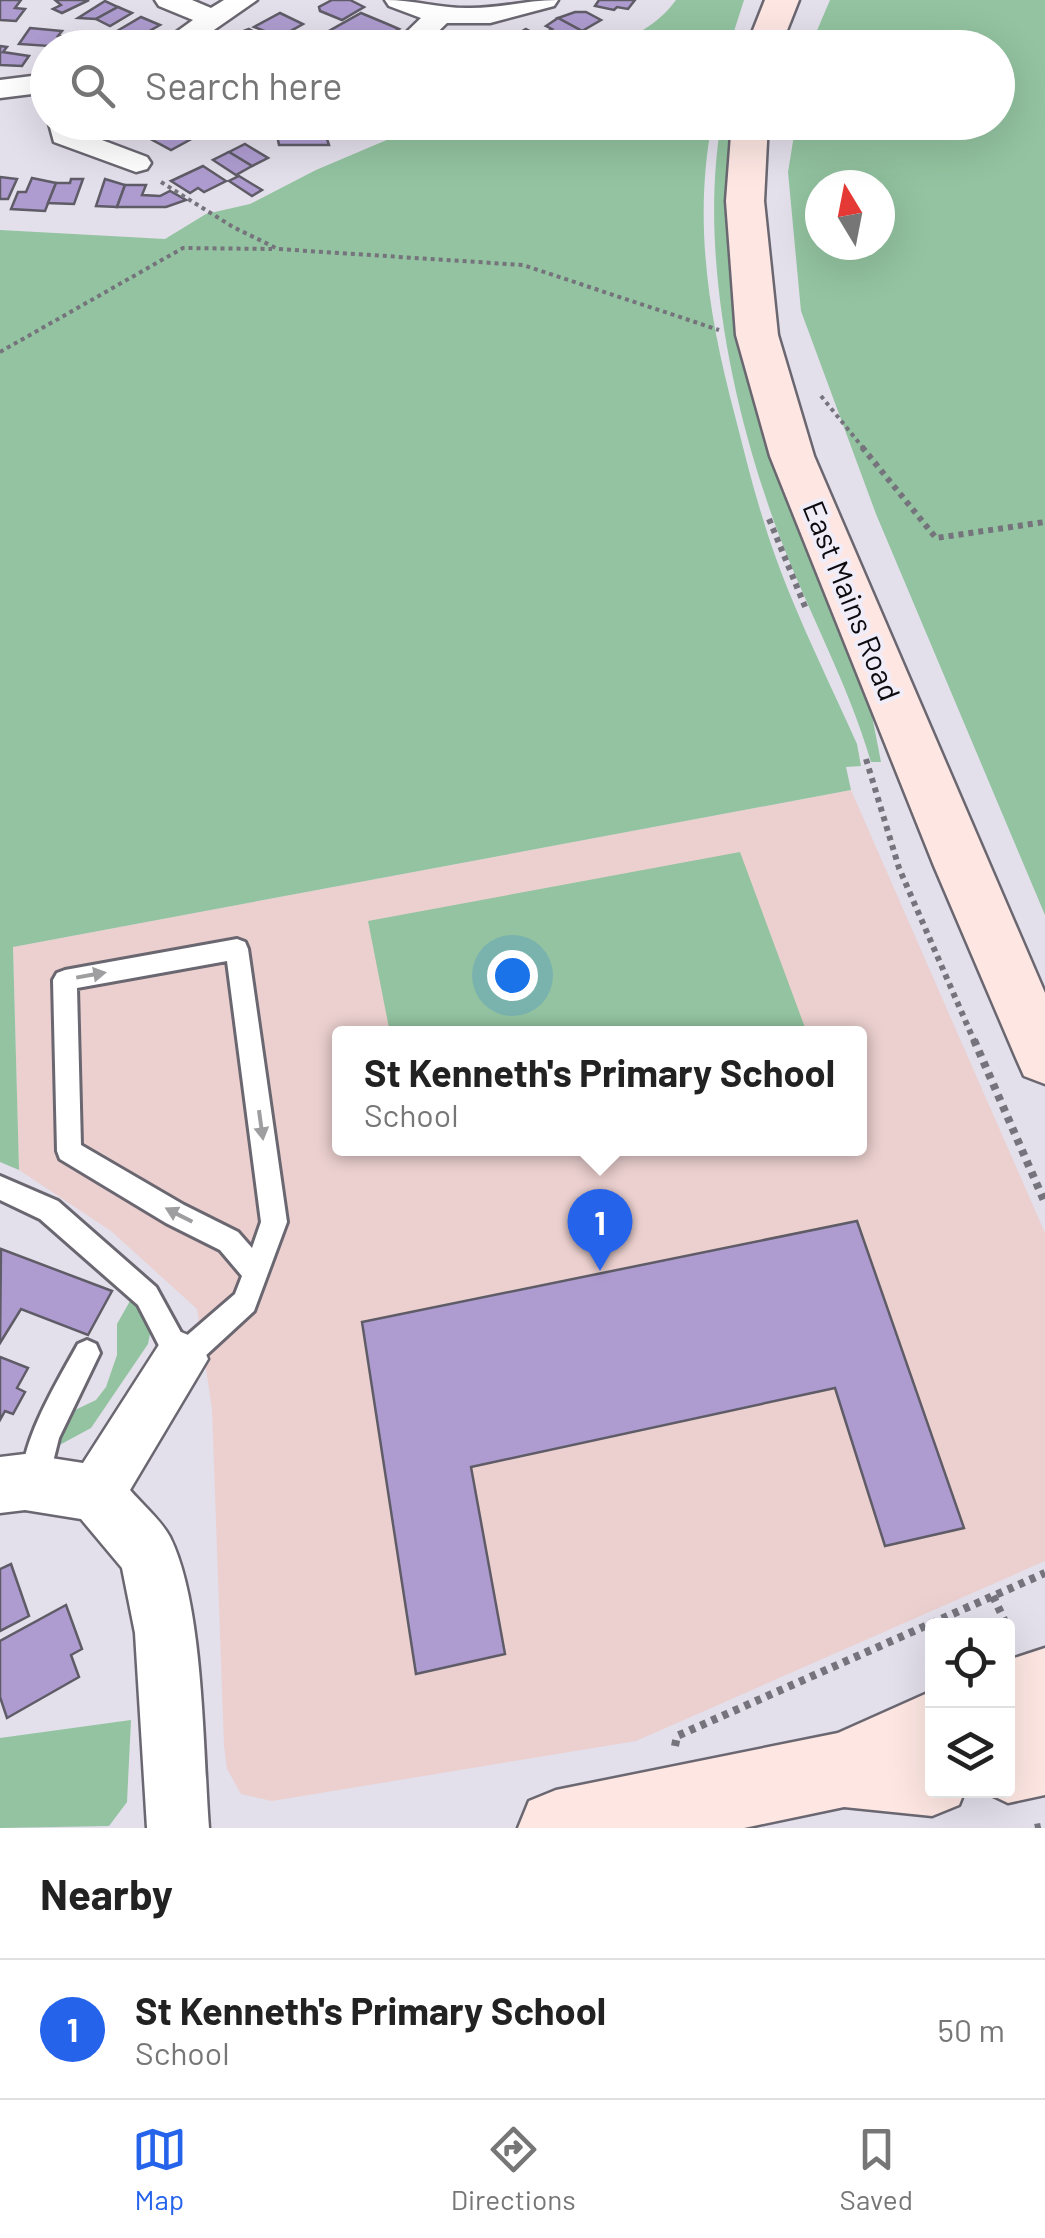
<!DOCTYPE html>
<style>
:root{--surface:#fff;--page:#f2f2f2;--text:#222;--muted:#767676;--line:#e0e0e0;--accent:#2563eb}
body{margin:0;font-family:Barlow,sans-serif;background:var(--page);color:var(--text)}
.controls{position:absolute;right:30px;bottom:30px;display:grid;overflow:hidden;border-radius:10px;box-shadow:0 10px 40px #0002}
.controls button{width:90px;height:90px;display:grid;place-items:center;padding:0;border:0;border-bottom:2px solid var(--line);background:var(--surface);color:var(--text);font:50px sans-serif}
.compass{position:absolute;left:805px;top:170px;width:90px;height:90px;border-radius:50%;background:var(--surface);box-shadow:0 10px 40px #0002;rotate:350deg}
.you{position:absolute;left:512px;top:975px;width:35px;height:35px;margin:-25px;border:8px solid #fff;border-radius:50%;background:#1a73e8;box-shadow:0 0 0 15px #1a73e833}
.badge{display:grid;place-items:center;width:65px;height:65px;border-radius:50%;background:var(--accent);color:#fff;font-size:32px;font-weight:700}
.pin{position:absolute;translate:-50% -82px;filter:drop-shadow(0 2px 5px #0008)}
.pin::after{content:'';position:absolute;top:52px;width:35px;height:30px;background:inherit;clip-path:polygon(0 0,100% 0,50% 100%)}
.popup{position:absolute;left:332px;top:1026px;width:535px;height:130px;box-sizing:border-box;display:grid;place-content:center;border-radius:10px;background:var(--surface);filter:drop-shadow(0 2px 8px #0005);font-size:32px;white-space:nowrap;color:var(--muted)}
.popup b{font-size:38px;color:var(--text)}
.popup::after{content:'';position:absolute;left:50%;top:100%;margin-left:-20px;border:20px solid transparent;border-top-color:var(--surface)}
.list{margin:0;padding:0;list-style:none}
h2{display:flex;justify-content:space-between;align-items:center;height:130px;margin:0;padding:0 40px;font-size:42px}
h2 small{font-size:32px;font-weight:400;color:var(--muted)}
.list li{display:grid;grid-template-columns:65px 1fr auto;gap:30px;align-items:center;box-sizing:border-box;height:140px;padding:0 40px;border-top:2px solid var(--line)}
.list b{display:block;font-size:38px;white-space:nowrap}
.list p{margin:0;font-size:32px;white-space:nowrap;color:var(--muted)}
.list em{font-size:32px;font-style:normal;color:var(--muted)}
.icon{flex:none;width:55px;height:55px;fill:none;stroke:currentColor;stroke-width:2;stroke-linecap:round;stroke-linejoin:round}
.map{position:relative;flex:none;width:1045px;height:1828px;overflow:hidden}
.search{position:absolute;background:var(--surface);box-shadow:0 10px 40px #0002;left:30px;right:30px;top:30px;height:110px;display:flex;align-items:center;gap:25px;box-sizing:border-box;padding:0 35px;border-radius:55px;color:var(--muted);font-size:38px}
.sheet{height:270px;background:var(--surface)}
nav{display:flex;justify-content:space-around;align-items:center;box-sizing:border-box;height:140px;border-top:2px solid var(--line);background:var(--surface);font-size:28px;color:var(--muted)}
nav a{display:grid;justify-items:center;gap:5px}
nav .on{color:var(--accent)}
.map>svg:first-child{display:block}
</style>
<div class="map">
<svg width="1045" height="1828" viewBox="0 0 1045 1828">
<rect width="100%" height="100%" fill="#e3dfeb"/>
<path fill="#ebd0cf" fill-rule="evenodd" d="M851 790 1045 1233V1561L636 1741 272 1801 241 1794 227 1769 224 1745 212 1409 197 1309 111 1231 19 1170 13 947ZM340 1034H860V1148H340Z"/>
<g fill="#93c3a0" fill-rule="evenodd">
<path d="M676 0H744L729 47H607C634 36 658 25 676 0Z"/>
<path d="M830 0H1045V915L876 514 801 311 788 172 796 123 998 122V48L810 47ZM820 185H880V245H820Z"/>
<path d="M429 122 712 123C693 223 709 318 735 416 744 450 752 485 763 519 786 596 824 670 857 744L861 766 846 767 851 790 13 947 19 1170 0 1162V230L165 239 206 214 250 204 316 170Z"/>
<path d="M721 123H731L730 259 743 340 865 680 881 762H871C848 683 808 612 779 535 733 412 699 253 721 123Z"/>
<polygon points="740,852 807,1033 390,1033 368,921"/>
<polygon points="134,1294 151,1329 148,1344 91,1428 54,1448 73,1411 96,1400 106,1387 117,1355 117,1324"/>
<polygon points="131,1720 127,1802 109,1826 0,1828 0,1738"/>
</g>
<g fill="#ae9cd0" stroke="#5f5c67" stroke-width="2.5">
<polygon points="0,0 21,0 15,8 25,9 16,21 0,20"/>
<polygon points="89,0 62,13 53,9 61,5 55,0"/>
<polygon points="332,0 350,0 364,7 342,20 320,11 319,7"/>
<polygon points="599,0 635,0 628,9 617,7 614,10 595,6"/>
<polygon points="105,1 118,7 96,19 78,18"/>
<polygon points="118,7 132,13 110,26 96,19"/>
<polygon points="575,12 586,12 601,20 582,31 558,18"/>
<polygon points="280,13 303,24 289,32 297,38 290,41 254,27"/>
<polygon points="361,13 385,23 399,29 378,41 364,35 353,42 329,31"/>
<polygon points="141,17 160,25 135,39 117,31"/>
<polygon points="558,18 582,31 559,41 545,33 552,29 546,26"/>
<polygon points="30,28 62,31 58,36 70,37 64,47 19,44"/>
<polygon points="249,29 268,40 254,48 241,48 223,39"/>
<polygon points="526,29 556,45 513,48 503,42"/>
<polygon points="485,37 504,48 462,48"/>
<polygon points="0,46 7,47 3,52 29,56 22,66 0,65"/>
<polygon points="295,122 343,122 345,129 335,130 337,137 327,139 329,145 279,145 275,125"/>
<polygon points="176,123 197,136 171,150 147,137"/>
<polygon points="245,144 268,158 252,166 229,152"/>
<polygon points="229,152 252,166 236,175 213,160"/>
<polygon points="203,166 226,181 204,192 198,188 190,193 171,181"/>
<polygon points="239,176 262,190 252,196 229,181"/>
<polygon points="0,177 17,179 8,199 0,199"/>
<polygon points="32,178 56,183 45,211 11,209 18,192 26,192"/>
<polygon points="71,179 83,179 74,204 48,203 56,183 70,183"/>
<polygon points="105,179 125,185 117,207 96,206"/>
<polygon points="125,185 146,185 142,195 160,196 170,191 186,200 166,207 117,207"/>
<polygon points="857,1221 964,1528 885,1546 835,1388 471,1467 505,1654 416,1674 362,1322"/>
<polygon points="1,1249 112,1291 88,1335 21,1309 0,1343"/>
<polygon points="0,1357 28,1368 17,1388 25,1392 13,1414 5,1411 0,1420"/>
<polygon points="11,1564 29,1616 0,1631 0,1569"/>
<polygon points="66,1605 82,1649 71,1655 79,1677 7,1718 0,1697 0,1641"/>
</g>
<g fill="none" stroke-linecap="round" stroke-linejoin="round">
<defs>
<g id="lane">
<path d="M237 939 245 942 248 949 287 1222 254 1311 191 1369 181 1372 171 1369 138 1305 40 1219 0 1200V1176L58 1201 156 1287 184 1338 235 1294 242 1276 220 1250 166 1223 60 1159 57 1151 53 980 57 973 65 970ZM227 961 261 1222 252 1248 238 1232 184 1205 81 1145 77 988Z"/>
<path d="M87 1340 96 1344 100 1353 59 1438 45 1494 35 1498 25 1494C10 1457 60 1377 78 1344Z"/>
</g>
<g id="street">
<polygon points="155,0 192,0 211,8 224,0 257,0 188,48 154,48 193,20 159,6"/>
<path d="M385 0C415 0 442 9 471 8 501 8 528 0 558 0L554 6 490 23H447L421 48H390L421 18 389 6Z"/>
<polygon points="48,74 48,92 0,98 0,80"/>
<polygon points="48,120 76,122 78,131 147,157 151,163 147,169 136,172 54,142"/>
<path d="M181 1332 200 1340 208 1359 130 1490C143 1505 161 1520 170 1537 204 1605 203 1750 209 1828H147L135 1633 122 1568 81 1519 25 1510 0 1513V1457L25 1454 83 1463 162 1340Z"/>
</g>
<g id="secondary">
<polygon points="765,0 799,0 780,48 746,48"/>
<polygon points="732,122 768,122 764,201 778,335 814,456 1045,993 1045,1084 1024,1076 1016,1058 934,866 770,456 736,335 726,201"/>
<polygon points="1045,1648 1045,1795 1008,1803 981,1790 1008,1790 1008,1660"/>
<polygon points="932,1691 932,1790 965,1790 959,1805 932,1816 844,1807 744,1828 518,1828 529,1801 556,1790 838,1733"/>
</g>
</defs>
<use href="#lane" stroke="#6a6771" stroke-width="6"/>
<use href="#street" stroke="#6a6771" stroke-width="5"/>
<use href="#secondary" stroke="#6a6771" stroke-width="5"/>
<g stroke="#75737b" stroke-width="4" stroke-dasharray="4 4" stroke-linecap="butt">
<polyline points="161,182 233,227 278,249 523,265 719,330"/>
<polyline points="0,352 183,248 272,249"/>
<polyline points="821,396 864,449"/>
</g>
<g stroke="#75737b" stroke-width="6" stroke-dasharray="5 5" stroke-linecap="butt">
<polyline points="862,447 936,538 1045,522"/>
<polyline points="769,519 806,609"/>
<polyline points="866,759 899,868 975,1043"/>
</g>
<g stroke="#75737b" stroke-width="8" stroke-dasharray="6 6" stroke-linecap="butt">
<polyline points="974,1040 1045,1203"/>
<polyline points="993,1596 1007,1626"/>
<polyline points="675,1746 677,1736 1045,1573"/>
<polyline points="1035,1828 1045,1826"/>
</g>
<use href="#lane" fill="#fff" fill-rule="evenodd"/>
<use href="#street" fill="#fff" fill-rule="evenodd"/>
<use href="#secondary" fill="#fee7e3" fill-rule="evenodd"/>
</g>
<defs><path id="oneway-solid" d="M-6-.8H1V-3.2L6.5 0L1 3.2V.8H-6Z" transform="scale(2.5)"/></defs>
<g fill="#9e9d9f">
<use href="#oneway-solid" transform="translate(91 975) rotate(-10)"/>
<use href="#oneway-solid" transform="translate(261 1125) rotate(82)"/>
<use href="#oneway-solid" transform="translate(179 1215) rotate(-153)"/>
</g>
<g text-anchor="middle" stroke-width="8" stroke-linejoin="round" paint-order="stroke">
<g font-size="30" fill="#0c0b0f" stroke="#f0ecf8">
<text transform="translate(851 601) rotate(68)" y="10">East Mains Road</text>
</g>
</g>
</svg>
<div class="controls">
<button><svg class="icon" aria-label="locate" viewBox="0 0 24 24"><circle cx="12" cy="12" r="6"/><path d="M12 2v4M12 18v4M2 12h4M18 12h4"/></svg></button>
<button><svg class="icon" aria-label="layers" viewBox="0 0 24 24"><path d="M12 4l9 5-9 5-9-5zM3 14l9 5 9-5"/></svg></button>
</div>
<svg class="compass" viewBox="-18 -18 36 36"><path d="M0-13l5 13h-10z" fill="#e53935"/><path d="M0 13l5-13h-10z" fill="#767676"/></svg>
<div class="you"></div>
<div class="pin badge" style="left:600px;top:1271px">1</div>
<div class="popup"><b>St Kenneth's Primary School</b>School</div>
<div class="search"><svg class="icon" aria-label="search" viewBox="0 0 24 24"><circle cx="10" cy="10" r="6"/><path d="M15 15l6 6"/></svg>Search here</div>
</div>
<section class="sheet">
<h2>Nearby<small></small></h2>
<ul class="list">
<li><span class="badge">1</span><div><b>St Kenneth's Primary School</b><p>School</p></div><em>50 m</em></li>
</ul>
</section>
<nav>
<a class="on"><svg class="icon" aria-label="map" viewBox="0 0 24 24"><path d="M3 6l6-2 6 2 6-2v14l-6 2-6-2-6 2zM9 4v14M15 6v14"/></svg>Map</a>
<a><svg class="icon" aria-label="directions" viewBox="0 0 24 24"><path d="M12 3l9 9-9 9-9-9zM9 14v-3h6M13 9l2 2-2 2"/></svg>Directions</a>
<a><svg class="icon" aria-label="saved" viewBox="0 0 24 24"><path d="M7 4h10v16l-5-4-5 4z"/></svg>Saved</a>
</nav>
